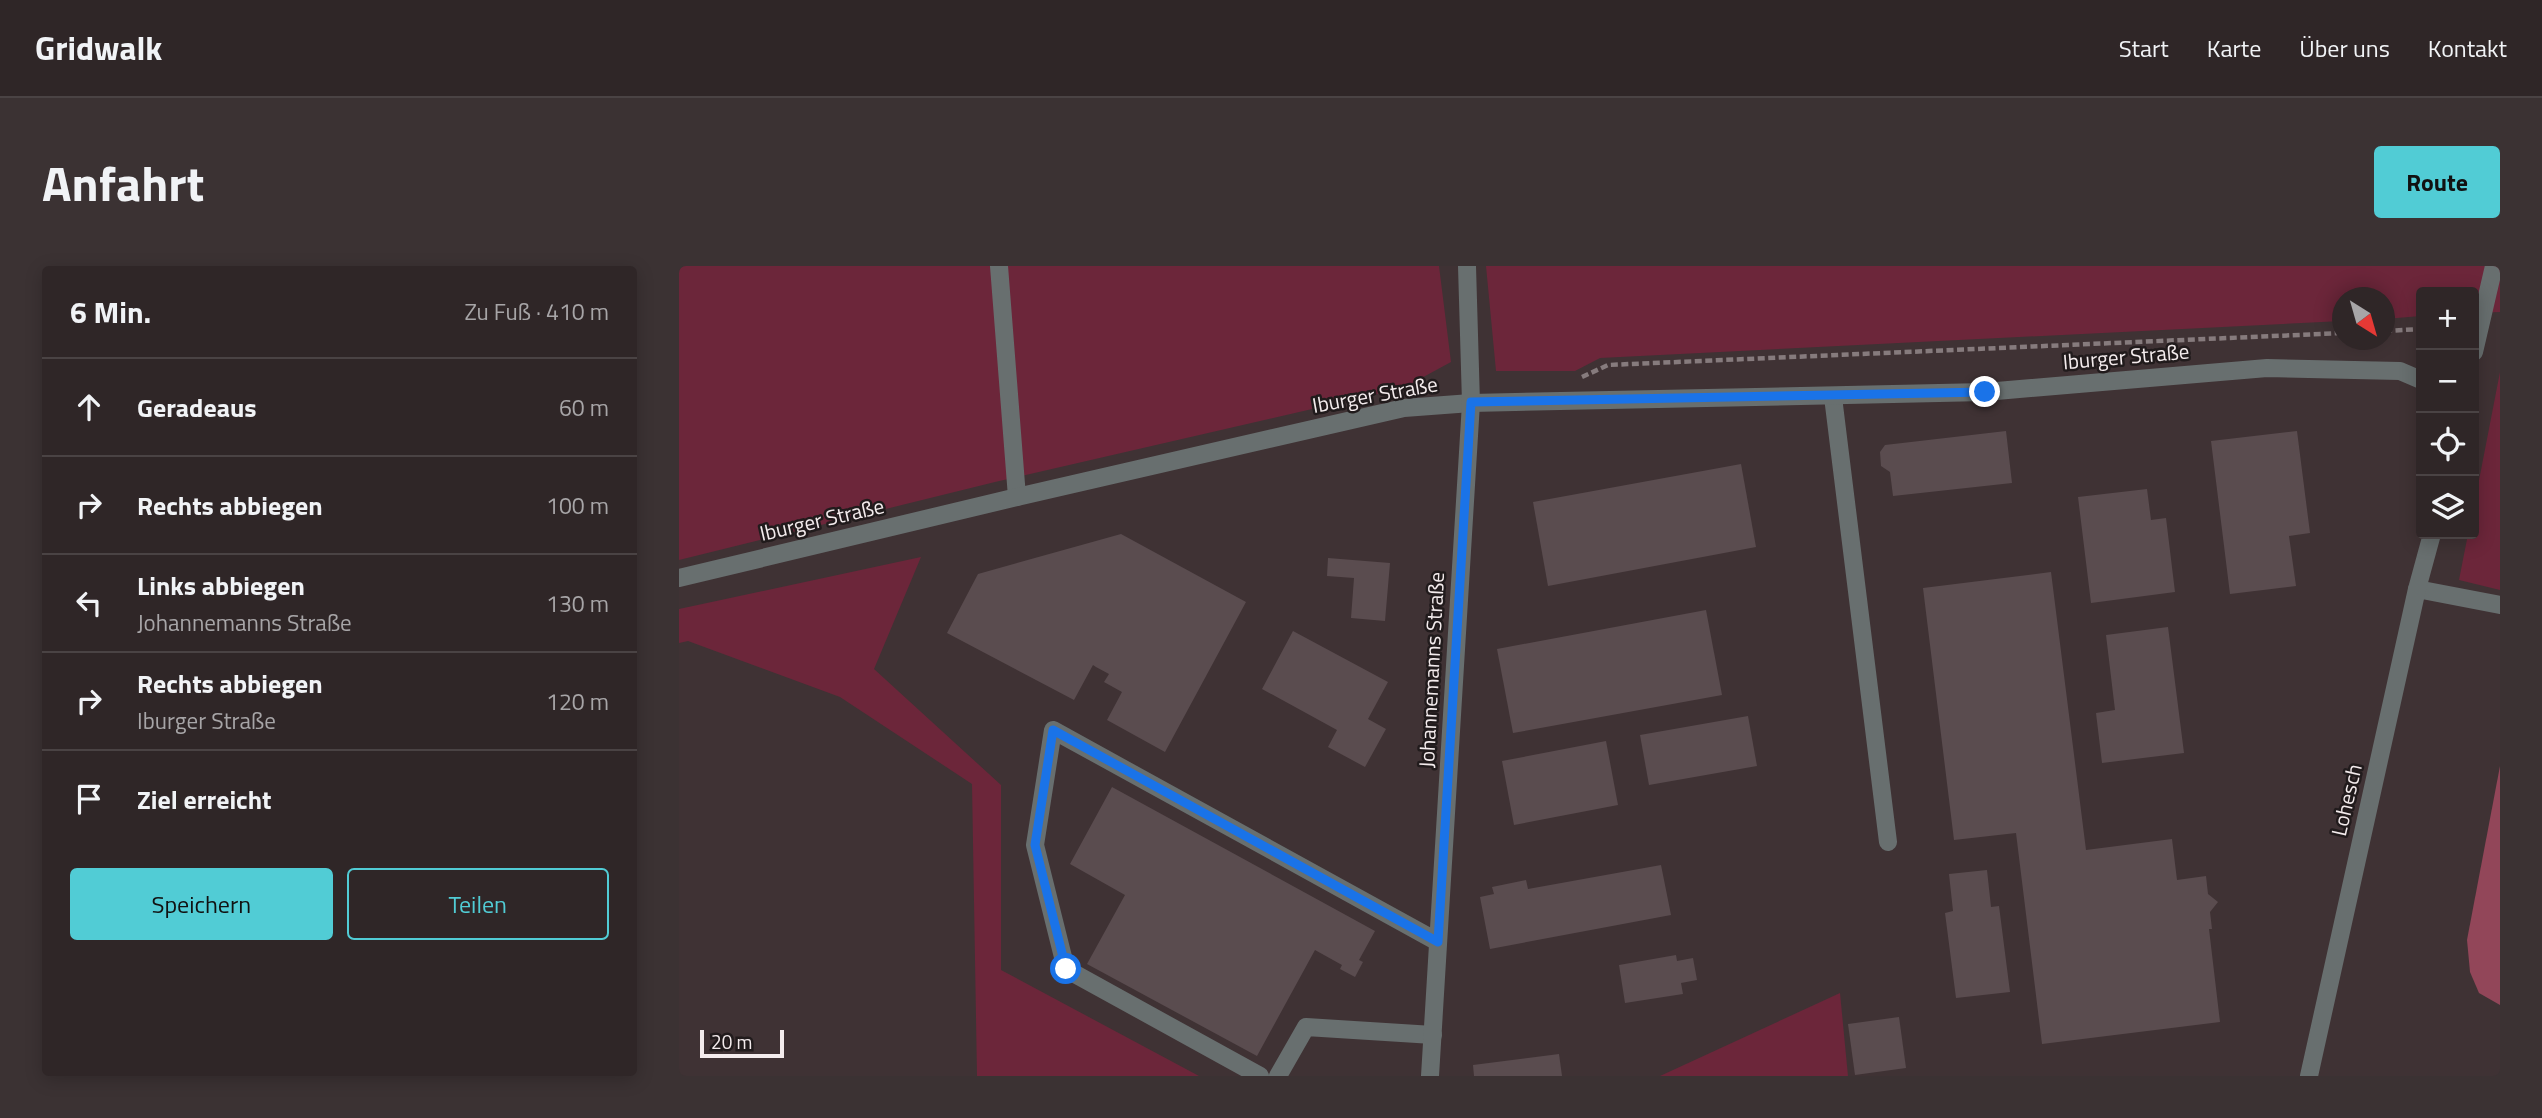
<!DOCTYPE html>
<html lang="de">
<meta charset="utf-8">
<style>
:root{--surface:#2f2627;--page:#3b3233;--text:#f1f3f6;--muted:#a7a5a7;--line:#4a4344;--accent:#51ccd5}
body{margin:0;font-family:"Titillium Web",sans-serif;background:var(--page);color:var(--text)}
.controls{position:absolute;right:21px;top:21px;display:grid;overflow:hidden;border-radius:7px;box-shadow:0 4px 18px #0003}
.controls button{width:63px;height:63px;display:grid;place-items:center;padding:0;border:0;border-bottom:2px solid var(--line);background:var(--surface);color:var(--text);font:35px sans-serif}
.compass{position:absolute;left:1653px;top:21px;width:63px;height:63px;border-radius:50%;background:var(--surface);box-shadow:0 4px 18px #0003;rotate:143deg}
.scale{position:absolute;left:21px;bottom:18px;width:84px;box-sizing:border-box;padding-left:7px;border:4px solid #f4eced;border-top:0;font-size:19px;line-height:24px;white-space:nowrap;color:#f4eced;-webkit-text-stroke:5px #211b1c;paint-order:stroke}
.stop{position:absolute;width:21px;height:21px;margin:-16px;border:5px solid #1a73e8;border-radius:50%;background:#fff}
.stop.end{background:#1a73e8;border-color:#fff;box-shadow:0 2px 7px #0008}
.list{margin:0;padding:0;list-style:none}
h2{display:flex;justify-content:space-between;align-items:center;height:91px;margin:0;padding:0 28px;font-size:30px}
h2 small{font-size:23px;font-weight:400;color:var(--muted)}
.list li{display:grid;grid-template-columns:46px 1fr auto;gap:21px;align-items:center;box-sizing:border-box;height:98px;padding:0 28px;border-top:2px solid var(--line)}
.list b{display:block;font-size:26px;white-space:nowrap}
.list p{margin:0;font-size:23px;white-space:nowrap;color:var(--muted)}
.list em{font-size:23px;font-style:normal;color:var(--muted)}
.actions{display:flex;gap:14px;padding:21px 28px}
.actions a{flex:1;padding:16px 0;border:2px solid var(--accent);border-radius:7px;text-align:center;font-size:24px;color:var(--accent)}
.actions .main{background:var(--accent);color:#111}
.icon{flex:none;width:38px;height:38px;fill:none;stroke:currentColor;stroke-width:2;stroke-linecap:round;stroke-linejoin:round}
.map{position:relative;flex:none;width:1821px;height:810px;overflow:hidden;border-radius:7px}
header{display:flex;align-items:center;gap:42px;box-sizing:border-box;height:98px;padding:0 35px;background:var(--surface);border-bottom:2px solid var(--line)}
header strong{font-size:33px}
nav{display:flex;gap:38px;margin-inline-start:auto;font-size:24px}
.intro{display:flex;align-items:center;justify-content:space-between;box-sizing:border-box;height:168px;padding:0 42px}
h1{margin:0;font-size:49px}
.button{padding:18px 32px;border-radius:7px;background:var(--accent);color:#111;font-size:24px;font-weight:700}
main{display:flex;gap:42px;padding:0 42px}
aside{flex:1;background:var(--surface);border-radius:7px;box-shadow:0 4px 18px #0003}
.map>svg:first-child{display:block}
</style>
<header>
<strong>Gridwalk</strong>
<nav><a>Start</a><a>Karte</a><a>Über uns</a><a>Kontakt</a></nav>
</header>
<div class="intro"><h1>Anfahrt</h1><a class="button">Route</a></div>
<main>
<aside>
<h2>6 Min.<small>Zu Fuß · 410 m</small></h2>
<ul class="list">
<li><svg class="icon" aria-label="ahead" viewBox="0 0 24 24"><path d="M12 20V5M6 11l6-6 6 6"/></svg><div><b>Geradeaus</b></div><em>60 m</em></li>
<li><svg class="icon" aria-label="right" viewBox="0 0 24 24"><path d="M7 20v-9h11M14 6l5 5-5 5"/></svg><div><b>Rechts abbiegen</b></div><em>100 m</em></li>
<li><svg class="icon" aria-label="left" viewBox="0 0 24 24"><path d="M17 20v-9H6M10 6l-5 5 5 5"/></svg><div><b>Links abbiegen</b><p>Johannemanns Straße</p></div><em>130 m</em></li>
<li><svg class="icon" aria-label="right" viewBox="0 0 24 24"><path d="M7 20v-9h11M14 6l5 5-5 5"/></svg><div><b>Rechts abbiegen</b><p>Iburger Straße</p></div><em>120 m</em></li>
<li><svg class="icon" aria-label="arrive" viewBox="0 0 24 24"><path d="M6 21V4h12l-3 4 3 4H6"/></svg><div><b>Ziel erreicht</b></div></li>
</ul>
<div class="actions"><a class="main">Speichern</a><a>Teilen</a></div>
</aside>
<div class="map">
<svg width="1821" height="810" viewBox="0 0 1821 810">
<rect width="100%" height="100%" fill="#3f3234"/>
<g fill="#6c263a">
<polygon points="0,0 760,0 772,96 724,122 316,216 0,294"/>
<polygon points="807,0 1821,0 1821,46 1795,47 1795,26 1742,26 1742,50 1706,53 1706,32 1664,32 1663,55 921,92 896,105 817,105"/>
<polygon points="1821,106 1821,324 1780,314 1789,268 1795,268 1795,240"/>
<polygon points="242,291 195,403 322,519 322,704 520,810 298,810 293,518 161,431 9,375 0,377 0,343"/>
<polygon points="1161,727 1169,810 981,810"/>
</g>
<polygon fill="#924659" points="1821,500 1821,739 1800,727 1791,706 1788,674"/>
<g fill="#5a4c4f">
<polygon points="1327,165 1333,217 1214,230 1211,206 1202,200 1201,186 1206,179"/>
<polygon points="1618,165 1631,267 1610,270 1617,320 1551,328 1532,175"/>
<polygon points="1062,198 1077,281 869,320 854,236"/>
<polygon points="1468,223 1472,254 1487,252 1496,326 1412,337 1399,231"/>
<polygon points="442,268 567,336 486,486 428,454 443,426 425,416 430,408 417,401 414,399 395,434 268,367 299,308"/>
<polygon points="649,292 711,297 706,355 672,352 675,312 648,310"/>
<polygon points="1372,306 1407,584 1493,573 1498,614 1527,610 1529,628 1539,636 1531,646 1533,663 1530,663 1541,756 1363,778 1337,567 1275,574 1244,322"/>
<polygon points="1027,344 1043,429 834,467 818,383"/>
<polygon points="1489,361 1505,487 1423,497 1417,447 1436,444 1427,369"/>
<polygon points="614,365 709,416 689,453 707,463 686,501 649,481 658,464 583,423"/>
<polygon points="1069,450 1078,500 970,519 961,469"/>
<polygon points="927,475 939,539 835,559 823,495"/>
<polygon points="433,521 696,665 680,694 684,696 676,711 661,703 663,699 636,684 578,790 408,698 446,629 391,598"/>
<polygon points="982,599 992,649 811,683 801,631 815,628 813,621 847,614 849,623"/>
<polygon points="1308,604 1312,641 1320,640 1331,726 1277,732 1266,647 1274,645 1270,608"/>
<polygon points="997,689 998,695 1014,692 1018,714 1002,717 1004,728 946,737 940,699"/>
<polygon points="1220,751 1227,802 1176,809 1169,758"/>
<polygon points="880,788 883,810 795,810 794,799"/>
</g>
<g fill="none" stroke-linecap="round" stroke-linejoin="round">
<g stroke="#867b7d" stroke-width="4.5" stroke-dasharray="7 3.5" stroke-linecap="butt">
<polyline points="1706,65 1742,63"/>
<polyline points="903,111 929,99 1664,67"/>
</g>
<g stroke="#686f6f" stroke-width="18">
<polyline points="320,0 338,231"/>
<polyline points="1795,86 1815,0"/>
<polyline points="1154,131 1209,576"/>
<polyline points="0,312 338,231 725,142 792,137 1306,126 1588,102 1721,105 1742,114"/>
<polyline points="1738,323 1821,339"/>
<polyline points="581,810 387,703 356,579 374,464 759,676"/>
<polyline points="599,810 627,761 754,769"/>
<polyline points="751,810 792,137 788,0"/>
<polyline points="1630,810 1738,323 1753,268"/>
</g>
</g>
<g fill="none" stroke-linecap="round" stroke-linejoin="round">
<polyline stroke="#1a73e8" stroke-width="9" points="387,703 356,579 374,464 759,676 792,136 1306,126"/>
</g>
<g text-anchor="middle" stroke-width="5" stroke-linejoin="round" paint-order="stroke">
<g font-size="21" fill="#f4eced" stroke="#211b1c">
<text transform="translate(1447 91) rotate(-5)" y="7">Iburger Straße</text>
<text transform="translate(696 129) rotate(-10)" y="7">Iburger Straße</text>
<text transform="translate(143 254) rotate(-13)" y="7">Iburger Straße</text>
<text transform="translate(753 404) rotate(-87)" y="7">Johannemanns Straße</text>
<text transform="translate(1668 534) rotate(-77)" y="7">Lohesch</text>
</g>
</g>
</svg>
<div class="controls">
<button>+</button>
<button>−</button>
<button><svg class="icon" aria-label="locate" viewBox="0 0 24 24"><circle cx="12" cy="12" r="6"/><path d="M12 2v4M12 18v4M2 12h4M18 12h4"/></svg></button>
<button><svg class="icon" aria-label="layers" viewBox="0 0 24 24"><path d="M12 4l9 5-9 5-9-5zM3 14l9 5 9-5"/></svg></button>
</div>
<svg class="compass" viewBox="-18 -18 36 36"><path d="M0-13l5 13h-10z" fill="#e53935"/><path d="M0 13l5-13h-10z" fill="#a7a5a7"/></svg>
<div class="scale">20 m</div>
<div class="stop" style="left:387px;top:703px"></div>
<div class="stop end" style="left:1306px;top:126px"></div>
</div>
</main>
